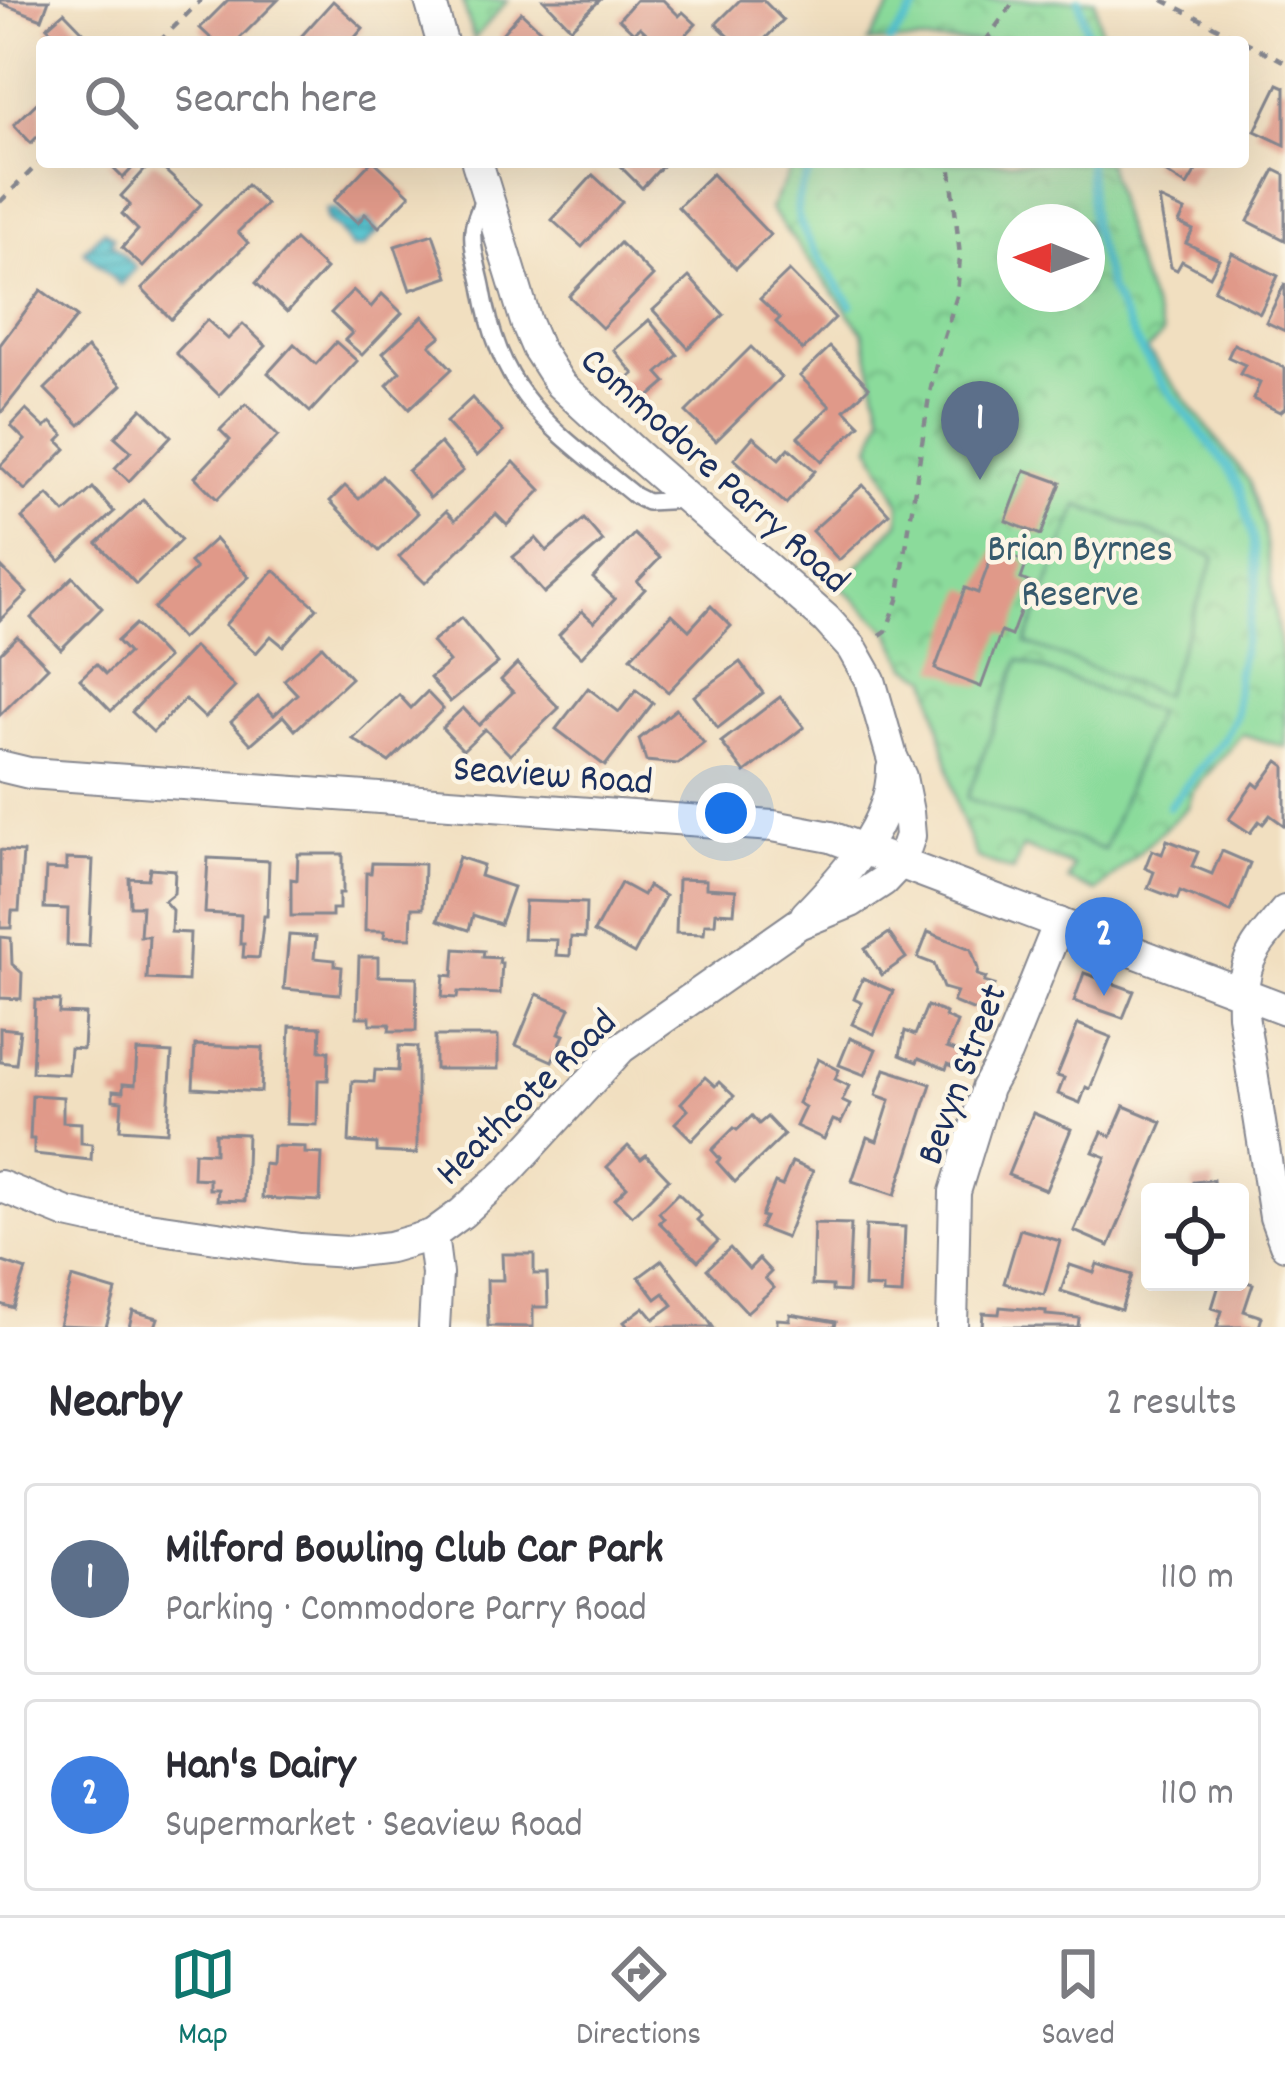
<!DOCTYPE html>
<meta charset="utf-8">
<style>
:root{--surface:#fff;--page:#f7f7f7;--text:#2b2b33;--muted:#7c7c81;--line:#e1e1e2;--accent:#0f766e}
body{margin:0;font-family:Dekko,sans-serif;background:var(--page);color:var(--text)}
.controls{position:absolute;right:36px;bottom:36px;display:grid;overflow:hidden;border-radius:12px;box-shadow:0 12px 48px #0002}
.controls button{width:108px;height:108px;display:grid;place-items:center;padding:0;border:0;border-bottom:3px solid var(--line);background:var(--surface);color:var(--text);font:60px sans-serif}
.compass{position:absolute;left:997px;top:204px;width:108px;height:108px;border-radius:50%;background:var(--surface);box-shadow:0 12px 48px #0002;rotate:271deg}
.you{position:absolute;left:726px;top:813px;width:42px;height:42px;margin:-30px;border:9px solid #fff;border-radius:50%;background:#1a73e8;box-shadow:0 0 0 18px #1a73e833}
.badge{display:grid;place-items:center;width:78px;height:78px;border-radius:50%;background:var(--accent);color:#fff;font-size:39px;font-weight:700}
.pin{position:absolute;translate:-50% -99px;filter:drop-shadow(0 3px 6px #0008)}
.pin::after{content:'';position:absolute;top:63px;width:42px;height:36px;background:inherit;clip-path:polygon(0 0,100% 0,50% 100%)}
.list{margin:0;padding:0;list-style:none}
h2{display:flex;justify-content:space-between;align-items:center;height:156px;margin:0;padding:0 48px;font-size:51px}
h2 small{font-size:39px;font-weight:400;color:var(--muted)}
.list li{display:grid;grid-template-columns:78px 1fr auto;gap:36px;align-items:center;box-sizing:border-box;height:192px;margin:0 24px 24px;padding:0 24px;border:3px solid var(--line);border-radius:12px}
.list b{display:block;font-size:45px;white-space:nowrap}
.list p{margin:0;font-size:39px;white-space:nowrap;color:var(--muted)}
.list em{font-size:39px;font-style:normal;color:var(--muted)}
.icon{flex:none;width:66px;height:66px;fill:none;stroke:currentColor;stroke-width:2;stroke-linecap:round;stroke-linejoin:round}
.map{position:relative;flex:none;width:1285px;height:1327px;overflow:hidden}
.search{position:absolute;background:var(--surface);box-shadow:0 12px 48px #0002;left:36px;right:36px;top:36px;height:132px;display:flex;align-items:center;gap:30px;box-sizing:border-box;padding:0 42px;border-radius:12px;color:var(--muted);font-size:45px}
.sheet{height:588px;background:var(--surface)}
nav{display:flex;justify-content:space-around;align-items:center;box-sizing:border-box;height:168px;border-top:3px solid var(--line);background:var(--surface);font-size:33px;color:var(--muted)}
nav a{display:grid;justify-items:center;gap:6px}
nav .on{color:var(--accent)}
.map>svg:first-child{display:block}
</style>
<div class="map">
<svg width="1285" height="1327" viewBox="0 0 1285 1327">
<defs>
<pattern id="park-crowns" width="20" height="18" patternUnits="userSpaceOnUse" patternTransform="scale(3)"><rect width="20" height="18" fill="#8bdb9b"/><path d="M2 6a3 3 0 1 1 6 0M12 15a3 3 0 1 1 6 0" fill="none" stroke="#77bc88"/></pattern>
<pattern id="water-rules" width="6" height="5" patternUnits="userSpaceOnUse" patternTransform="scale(3)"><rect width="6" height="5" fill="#56c3ce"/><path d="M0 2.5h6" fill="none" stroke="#469faa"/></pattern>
</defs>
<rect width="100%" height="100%" fill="#fcf5e5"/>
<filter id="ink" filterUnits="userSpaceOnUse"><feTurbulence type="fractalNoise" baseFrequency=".00833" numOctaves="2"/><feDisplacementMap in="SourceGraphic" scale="24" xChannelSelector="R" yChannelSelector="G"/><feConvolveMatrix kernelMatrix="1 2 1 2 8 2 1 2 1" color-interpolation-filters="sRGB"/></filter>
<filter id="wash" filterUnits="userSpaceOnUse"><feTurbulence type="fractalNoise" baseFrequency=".004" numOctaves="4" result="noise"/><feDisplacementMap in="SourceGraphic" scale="48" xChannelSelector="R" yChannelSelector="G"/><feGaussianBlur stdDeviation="2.7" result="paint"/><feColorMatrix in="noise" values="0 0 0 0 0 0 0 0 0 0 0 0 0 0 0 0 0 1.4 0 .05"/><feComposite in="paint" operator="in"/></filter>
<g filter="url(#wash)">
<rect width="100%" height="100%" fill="#f1dfc0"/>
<g fill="url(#park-crowns)" stroke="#53857c" stroke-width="3" fill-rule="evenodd">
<polygon points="462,0 508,0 474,39"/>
<polygon points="896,0 1095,0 1103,42 868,42"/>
<path d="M795 162H1107L1128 243 1163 334 1147 350 1249 481 1264 528 1285 684V747L1242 734 1193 791 1188 807 1096 892 1068 880 1073 866 1023 847 1013 871 977 858 958 811 929 678 907 666 889 631 840 586 899 522 900 503 871 446 882 415 863 332 770 209ZM1015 222H1087V294H1015Z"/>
</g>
<g fill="#8bdb9b" stroke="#53857c" stroke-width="3">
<polygon points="1078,505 1215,557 1163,695 1026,643"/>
<polygon points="1019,660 1156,712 1104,850 967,798"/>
</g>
<g fill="url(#water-rules)" stroke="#387996" stroke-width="3">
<polygon points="335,209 344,219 358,227 367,220 378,232 363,247 352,248 337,228 327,221 326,210"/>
<polygon points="104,230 114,238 111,243 136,268 120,285 84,251"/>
</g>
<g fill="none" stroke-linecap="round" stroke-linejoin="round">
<g stroke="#56c3ce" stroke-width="8">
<polyline points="1079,0 1089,42"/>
<polyline points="890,42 922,0"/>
<path d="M816 162C807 176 794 197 798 215 802 237 837 285 851 305"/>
<polyline points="1088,162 1092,225 1110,290 1138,345 1163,384 1228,467 1240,488 1254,543 1257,584 1237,676 1236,715 1223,740 1169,807"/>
</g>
</g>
<g id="blocks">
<g fill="#e09989">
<polygon points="0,0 49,0 42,19 0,3"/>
<polygon points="228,0 278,0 236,42 215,42 200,28"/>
<polygon points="544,0 600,0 571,28"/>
<polygon points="636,0 663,0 679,16 683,12 696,24 679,42 656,42 640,27 634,33 619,19"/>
<polygon points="740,0 763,0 783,20 762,42 735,42 716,24"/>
<polygon points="333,1 363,28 351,42 296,42"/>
<polygon points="64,12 93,42 61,42 47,27"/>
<polygon points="521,12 553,42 505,42 499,37"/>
<polygon points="1278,84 1285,87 1285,145 1255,131"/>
<polygon points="42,98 42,132 31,143 14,125"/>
<polygon points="107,162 138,162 123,178"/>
<polygon points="152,162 156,162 201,204 143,267 122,248 138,230 122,214 130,205 121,196"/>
<polygon points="371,162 375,162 410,195 379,227 365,214 358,223 334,201"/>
<polygon points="616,162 666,162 642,188"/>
<polygon points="1149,162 1196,162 1200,164 1187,186"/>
<polygon points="1275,170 1285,175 1285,240 1248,221"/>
<polygon points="712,174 770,235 736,268 678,207"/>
<polygon points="593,175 622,202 582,247 552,220"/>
<polygon points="247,185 266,204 238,232 248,243 171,319 142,289"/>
<polygon points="1159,199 1185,211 1179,223 1193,230 1186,243 1219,259 1210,276 1182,261 1177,270 1171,267"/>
<polygon points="433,234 448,277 410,290 395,246"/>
<polygon points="295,240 326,269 287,312 256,283"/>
<polygon points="620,243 653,276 602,328 569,296"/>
<polygon points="1232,253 1278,276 1260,313 1214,290"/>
<polygon points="789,271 835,318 803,350 776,322 780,318 760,299"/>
<polygon points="689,277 724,315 688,348 653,310"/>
<polygon points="1285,283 1285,331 1266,322"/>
<polygon points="41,290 77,317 0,414 0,345"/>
<polygon points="353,290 371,307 382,294 402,313 362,355 345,340 352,333 331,313"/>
<polygon points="423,316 441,336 430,345 452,369 409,409 387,385 400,372 383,353"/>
<polygon points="207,320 228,339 243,324 266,346 219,395 176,353"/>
<polygon points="649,320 678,355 658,373 666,382 636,408 618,387 634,374 614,350"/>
<polygon points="336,342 357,361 310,412 268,373 294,344 316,364"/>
<polygon points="1234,344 1285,368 1285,408 1280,412 1253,399 1260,383 1240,374 1245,365 1228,357"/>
<polygon points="751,347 781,377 716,441 686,412"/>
<polygon points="830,347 869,387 845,410 860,425 822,461 798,437 830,406 800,376"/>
<polygon points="87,348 122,385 80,425 45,389"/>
<polygon points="472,398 503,432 477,456 446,422"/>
<polygon points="246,404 278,436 217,499 195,477 230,440 220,430"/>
<polygon points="142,408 171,436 129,481 115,468 131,451 115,437"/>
<polygon points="26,410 45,428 51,422 64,435 58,441 66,449 25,490 0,466 25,440 11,426"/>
<polygon points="753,437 779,459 789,448 815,471 786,504 734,459"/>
<polygon points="440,443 463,471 430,498 408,471"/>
<polygon points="514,462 541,490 507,525 496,514 425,583 399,557 446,511 455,520"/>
<polygon points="1025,470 1061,483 1041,535 1006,521"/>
<polygon points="382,476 418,513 379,551 330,501 345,486 359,499"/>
<polygon points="863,485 889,514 839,560 812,531"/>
<polygon points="93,488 114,512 60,561 22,518 48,495 65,513"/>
<polygon points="143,500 181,540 136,584 97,543"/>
<polygon points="584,519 603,541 544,593 513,557 536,538 547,551"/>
<polygon points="634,534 660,558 637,582 645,589 581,657 559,635 582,611 594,622 615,599 593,578"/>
<polygon points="215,539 249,577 181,639 154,608 196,569 190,562"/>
<polygon points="994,550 1027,562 1021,579 1031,583 1011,636 1001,632 981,687 935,669 965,588 978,593"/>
<polygon points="0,566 27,593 0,620"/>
<polygon points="274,570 317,608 283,646 271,636 256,653 225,625"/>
<polygon points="73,577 102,608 61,649 31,618"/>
<polygon points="711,606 731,626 668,692 631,657 672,614 689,630"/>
<polygon points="461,618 498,663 450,702 430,678 449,662 432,642"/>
<polygon points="135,624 167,658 111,711 80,679 96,664 106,674 128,653 117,641"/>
<polygon points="17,636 48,667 0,715 0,653"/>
<polygon points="322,646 351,678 295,730 283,716 251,744 231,722 258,697 274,715 297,694 284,680"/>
<polygon points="194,647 235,687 205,718 185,699 153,732 132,712"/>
<polygon points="740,662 763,693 718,728 694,696"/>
<polygon points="517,664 559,708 510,755 485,729 463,750 442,728 463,708 479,725 513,692 501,680"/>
<polygon points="588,688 619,712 636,690 653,703 605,766 556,729"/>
<polygon points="427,692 443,709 389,762 353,739 399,695 411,708"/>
<polygon points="780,697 804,727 745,773 721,742"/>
<polygon points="676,709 704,743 678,764 646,761 639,739"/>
<polygon points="1278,761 1285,766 1285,826 1270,815 1263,824 1259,821 1250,833 1229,819 1254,783 1259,787"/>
<polygon points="1167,840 1198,852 1192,866 1212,874 1222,851 1250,863 1231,912 1180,891 1177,899 1148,888 1154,872 1145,868 1152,850 1162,854"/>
<polygon points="0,850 23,852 19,911 12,911 11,928 0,928"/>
<polygon points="298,854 343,854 343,893 339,893 339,909 332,909 332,916 291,916 291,879 297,880"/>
<polygon points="459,857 483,865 480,876 513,887 500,924 473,915 469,930 438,920"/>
<polygon points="208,858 269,861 267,916 264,916 259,958 243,957 244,944 240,944 241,915 205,913"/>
<polygon points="66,859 93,860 89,946 67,945 68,909 44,908 46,869 66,870"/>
<polygon points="372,863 424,864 423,908 412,908 411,938 384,937 385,931 365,931 366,873 371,873"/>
<polygon points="150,868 175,870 174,893 164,901 172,910 171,932 190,933 188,981 147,979 149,936 140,936 142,906 130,906 129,878 148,879"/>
<polygon points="678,879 706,880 706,888 736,890 734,913 716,912 715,924 705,924 704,934 676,933"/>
<polygon points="621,883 643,895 648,886 665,896 634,954 594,932"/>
<polygon points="525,901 586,903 585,938 571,937 570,956 556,955 557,940 523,939"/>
<polygon points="928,932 971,949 978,969 977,975 986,978 984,982 994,985 982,1014 953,1002 957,992 943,988 934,964 918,958"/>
<polygon points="889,933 906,958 882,975 865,949"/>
<polygon points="289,935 316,937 314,958 335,960 335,966 342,967 340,994 284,989"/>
<polygon points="0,937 11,938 12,964 22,973 21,999 0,998"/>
<polygon points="455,949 484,951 483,957 500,958 499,963 502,963 500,994 458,992 457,998 442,997 444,975 453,976"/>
<polygon points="359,957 378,957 378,976 417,977 416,1031 389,1031 390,1024 370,1024 370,1017 357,1017"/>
<polygon points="1084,973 1134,991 1123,1018 1074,1001"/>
<polygon points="863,978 893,991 874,1034 852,1024 862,1003 854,999"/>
<polygon points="537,994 570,1008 559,1033 564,1035 552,1061 516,1045"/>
<polygon points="35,1000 60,1001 59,1013 85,1014 83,1049 70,1048 68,1074 32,1072"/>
<polygon points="927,1006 946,1013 945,1017 957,1022 947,1048 961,1053 955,1067 948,1064 946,1069 919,1058 917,1062 900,1055 905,1031 915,1035"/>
<polygon points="1078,1024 1111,1037 1090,1089 1086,1087 1080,1103 1058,1094 1064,1078 1057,1076"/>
<polygon points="290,1026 321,1027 320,1051 329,1051 328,1080 318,1080 317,1125 286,1124"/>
<polygon points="0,1028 20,1030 16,1064 0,1062"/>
<rect x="435" y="1036" width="63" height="33"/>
<polygon points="850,1038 876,1049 865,1075 839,1065"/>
<polygon points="195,1045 263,1048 261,1092 193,1088"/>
<polygon points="399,1046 417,1047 417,1154 377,1152 377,1144 349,1142 352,1081 374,1082 375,1070 398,1071"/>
<polygon points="137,1051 172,1053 167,1132 120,1129 122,1101 113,1100 113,1091 123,1092 123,1084 135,1085"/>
<polygon points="818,1059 839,1070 835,1079 849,1086 842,1101 850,1105 841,1123 833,1120 824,1139 796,1126 805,1107 798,1103"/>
<polygon points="885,1069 931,1084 895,1195 852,1181 867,1137 877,1141 890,1100 876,1095"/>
<polygon points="705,1077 715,1086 719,1082 734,1096 692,1140 675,1123 688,1110 681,1103"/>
<polygon points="32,1095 63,1097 63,1122 81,1123 81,1143 92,1144 91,1160 34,1154 34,1139 30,1139"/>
<polygon points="1124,1106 1162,1122 1109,1246 1074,1231 1106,1157 1093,1152 1102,1132 1111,1136"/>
<polygon points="1033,1113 1071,1129 1046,1190 1008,1175"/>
<polygon points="752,1116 759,1124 767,1117 784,1135 735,1182 717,1162 720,1159 712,1150 734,1128 737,1130"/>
<polygon points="215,1133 247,1134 245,1201 217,1200 218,1189 209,1189 209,1179 193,1178 194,1152 215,1153"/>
<polygon points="273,1146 305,1147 305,1153 322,1154 320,1201 262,1198 264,1164 272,1165"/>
<polygon points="628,1146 641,1159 646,1155 669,1179 632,1216 615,1199 627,1187 607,1167"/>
<polygon points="792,1162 813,1171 786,1238 760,1228 765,1217 761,1216 775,1183 782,1186"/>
<polygon points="1213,1180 1214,1192 1193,1192 1193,1182"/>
<polygon points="678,1193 701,1216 697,1220 718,1241 698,1261 659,1222 664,1218 659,1212"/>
<polygon points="814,1223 851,1224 848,1292 832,1291 832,1286 812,1285"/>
<polygon points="866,1225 905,1227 902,1295 883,1294 883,1288 864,1287"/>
<polygon points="1020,1229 1060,1241 1044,1295 1004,1283"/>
<polygon points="730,1248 749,1269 759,1259 771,1272 765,1278 774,1288 747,1312 707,1269"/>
<polygon points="502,1254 534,1254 534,1274 547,1274 548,1307 533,1307 533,1327 488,1326 487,1280 503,1280"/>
<polygon points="662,1260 706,1317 713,1327 628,1327 624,1322 644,1307 654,1319 673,1305 664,1293 656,1299 639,1277"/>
<polygon points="0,1261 26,1270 13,1308 0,1304"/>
<polygon points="1097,1264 1132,1275 1121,1310 1061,1291 1070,1265 1094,1273"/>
<polygon points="72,1278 116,1291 106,1327 59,1325"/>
<polygon points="1240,1280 1253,1284 1244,1311 1262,1317 1259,1327 1217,1327 1222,1311 1212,1308 1220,1282"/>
<polygon points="1000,1307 1046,1311 1046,1315 1079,1318 1078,1327 982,1327 983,1313 999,1314"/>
<polygon points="133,1311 158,1318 155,1327 129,1327"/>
<polygon points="790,1314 836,1322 835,1327 777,1327 777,1319 790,1320"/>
</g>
</g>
</g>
<g filter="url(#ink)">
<use href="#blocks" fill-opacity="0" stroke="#86878f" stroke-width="3"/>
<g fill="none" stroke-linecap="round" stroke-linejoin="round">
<defs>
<path id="lane" d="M484 196C481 207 473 220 473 231 471 248 479 270 482 286 501 400 552 428 635 496L647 502 685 500"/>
<g id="street">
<polyline points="430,0 442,42"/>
<polyline points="0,766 29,773 773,826 831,837 1285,1009"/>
<path d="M1285 911C1252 951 1241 960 1243 1015L1275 1217 1285 1244"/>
<path d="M806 915C843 877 892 825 892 769"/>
<polyline points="0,1186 67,1213 99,1220 300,1249 348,1252 390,1247 432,1235 462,1213 509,1170 621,1048 798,924 851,902 883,881 901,862 910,836 908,812 901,777 892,757 870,680 852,648 826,619 637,455 560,384 537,348 526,322 477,162"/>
<polyline points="432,1235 437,1274 434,1327"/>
<polyline points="952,1327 955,1192 987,1088 1006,1054 1059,923"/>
</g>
</defs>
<use href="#lane" stroke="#86878f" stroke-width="20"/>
<use href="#street" stroke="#86878f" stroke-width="34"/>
<g stroke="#86878f" stroke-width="4.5" stroke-dasharray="9 9" stroke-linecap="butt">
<polyline points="1163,0 1285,62"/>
<polyline points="159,42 201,0"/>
<polyline points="985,42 1015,0"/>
<polyline points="0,202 42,160"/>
<polyline points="880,635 886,631 898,600 929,397 939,352 957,296 960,256 950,162"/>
</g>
<use href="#lane" stroke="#fff" stroke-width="15"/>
<use href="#street" stroke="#fff" stroke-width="30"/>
</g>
</g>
<g text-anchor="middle" stroke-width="9" stroke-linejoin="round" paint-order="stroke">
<g font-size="39" fill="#1b2f5e" stroke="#fcf5e5">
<text transform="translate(717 468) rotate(42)" y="14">Commodore Parry Road</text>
<text transform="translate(553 772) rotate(4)" y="14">Seaview Road</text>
<text transform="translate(959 1073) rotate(-69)" y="14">Bevyn Street</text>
<text transform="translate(524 1095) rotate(-44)" y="14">Heathcote Road</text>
</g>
<g font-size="39" fill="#375a6d" stroke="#fcf5e5">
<text x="1080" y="560">Brian Byrnes<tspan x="1080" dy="45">Reserve</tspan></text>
</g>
</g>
</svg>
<div class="controls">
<button><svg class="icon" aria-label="locate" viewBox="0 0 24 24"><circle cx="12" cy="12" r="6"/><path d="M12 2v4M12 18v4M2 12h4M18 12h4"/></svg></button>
</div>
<svg class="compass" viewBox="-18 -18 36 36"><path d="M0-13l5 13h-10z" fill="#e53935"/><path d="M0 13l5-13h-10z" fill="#7c7c81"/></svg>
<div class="you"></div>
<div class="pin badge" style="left:980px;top:480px;background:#5c6f8a">1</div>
<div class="pin badge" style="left:1104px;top:996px;background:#3f7fe0">2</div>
<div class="search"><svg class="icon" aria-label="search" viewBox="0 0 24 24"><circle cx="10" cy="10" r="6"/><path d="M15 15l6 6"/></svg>Search here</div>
</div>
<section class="sheet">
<h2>Nearby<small>2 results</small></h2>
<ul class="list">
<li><span class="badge" style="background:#5c6f8a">1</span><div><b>Milford Bowling Club Car Park</b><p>Parking · Commodore Parry Road</p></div><em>110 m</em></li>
<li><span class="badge" style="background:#3f7fe0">2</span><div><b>Han's Dairy</b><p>Supermarket · Seaview Road</p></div><em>110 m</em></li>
</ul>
</section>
<nav>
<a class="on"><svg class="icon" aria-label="map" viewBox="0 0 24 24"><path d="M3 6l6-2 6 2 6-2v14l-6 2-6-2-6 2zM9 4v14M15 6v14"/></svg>Map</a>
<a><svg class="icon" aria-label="directions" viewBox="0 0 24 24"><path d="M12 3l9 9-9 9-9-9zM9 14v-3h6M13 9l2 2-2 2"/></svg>Directions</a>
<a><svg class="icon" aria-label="saved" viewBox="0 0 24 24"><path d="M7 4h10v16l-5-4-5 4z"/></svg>Saved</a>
</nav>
